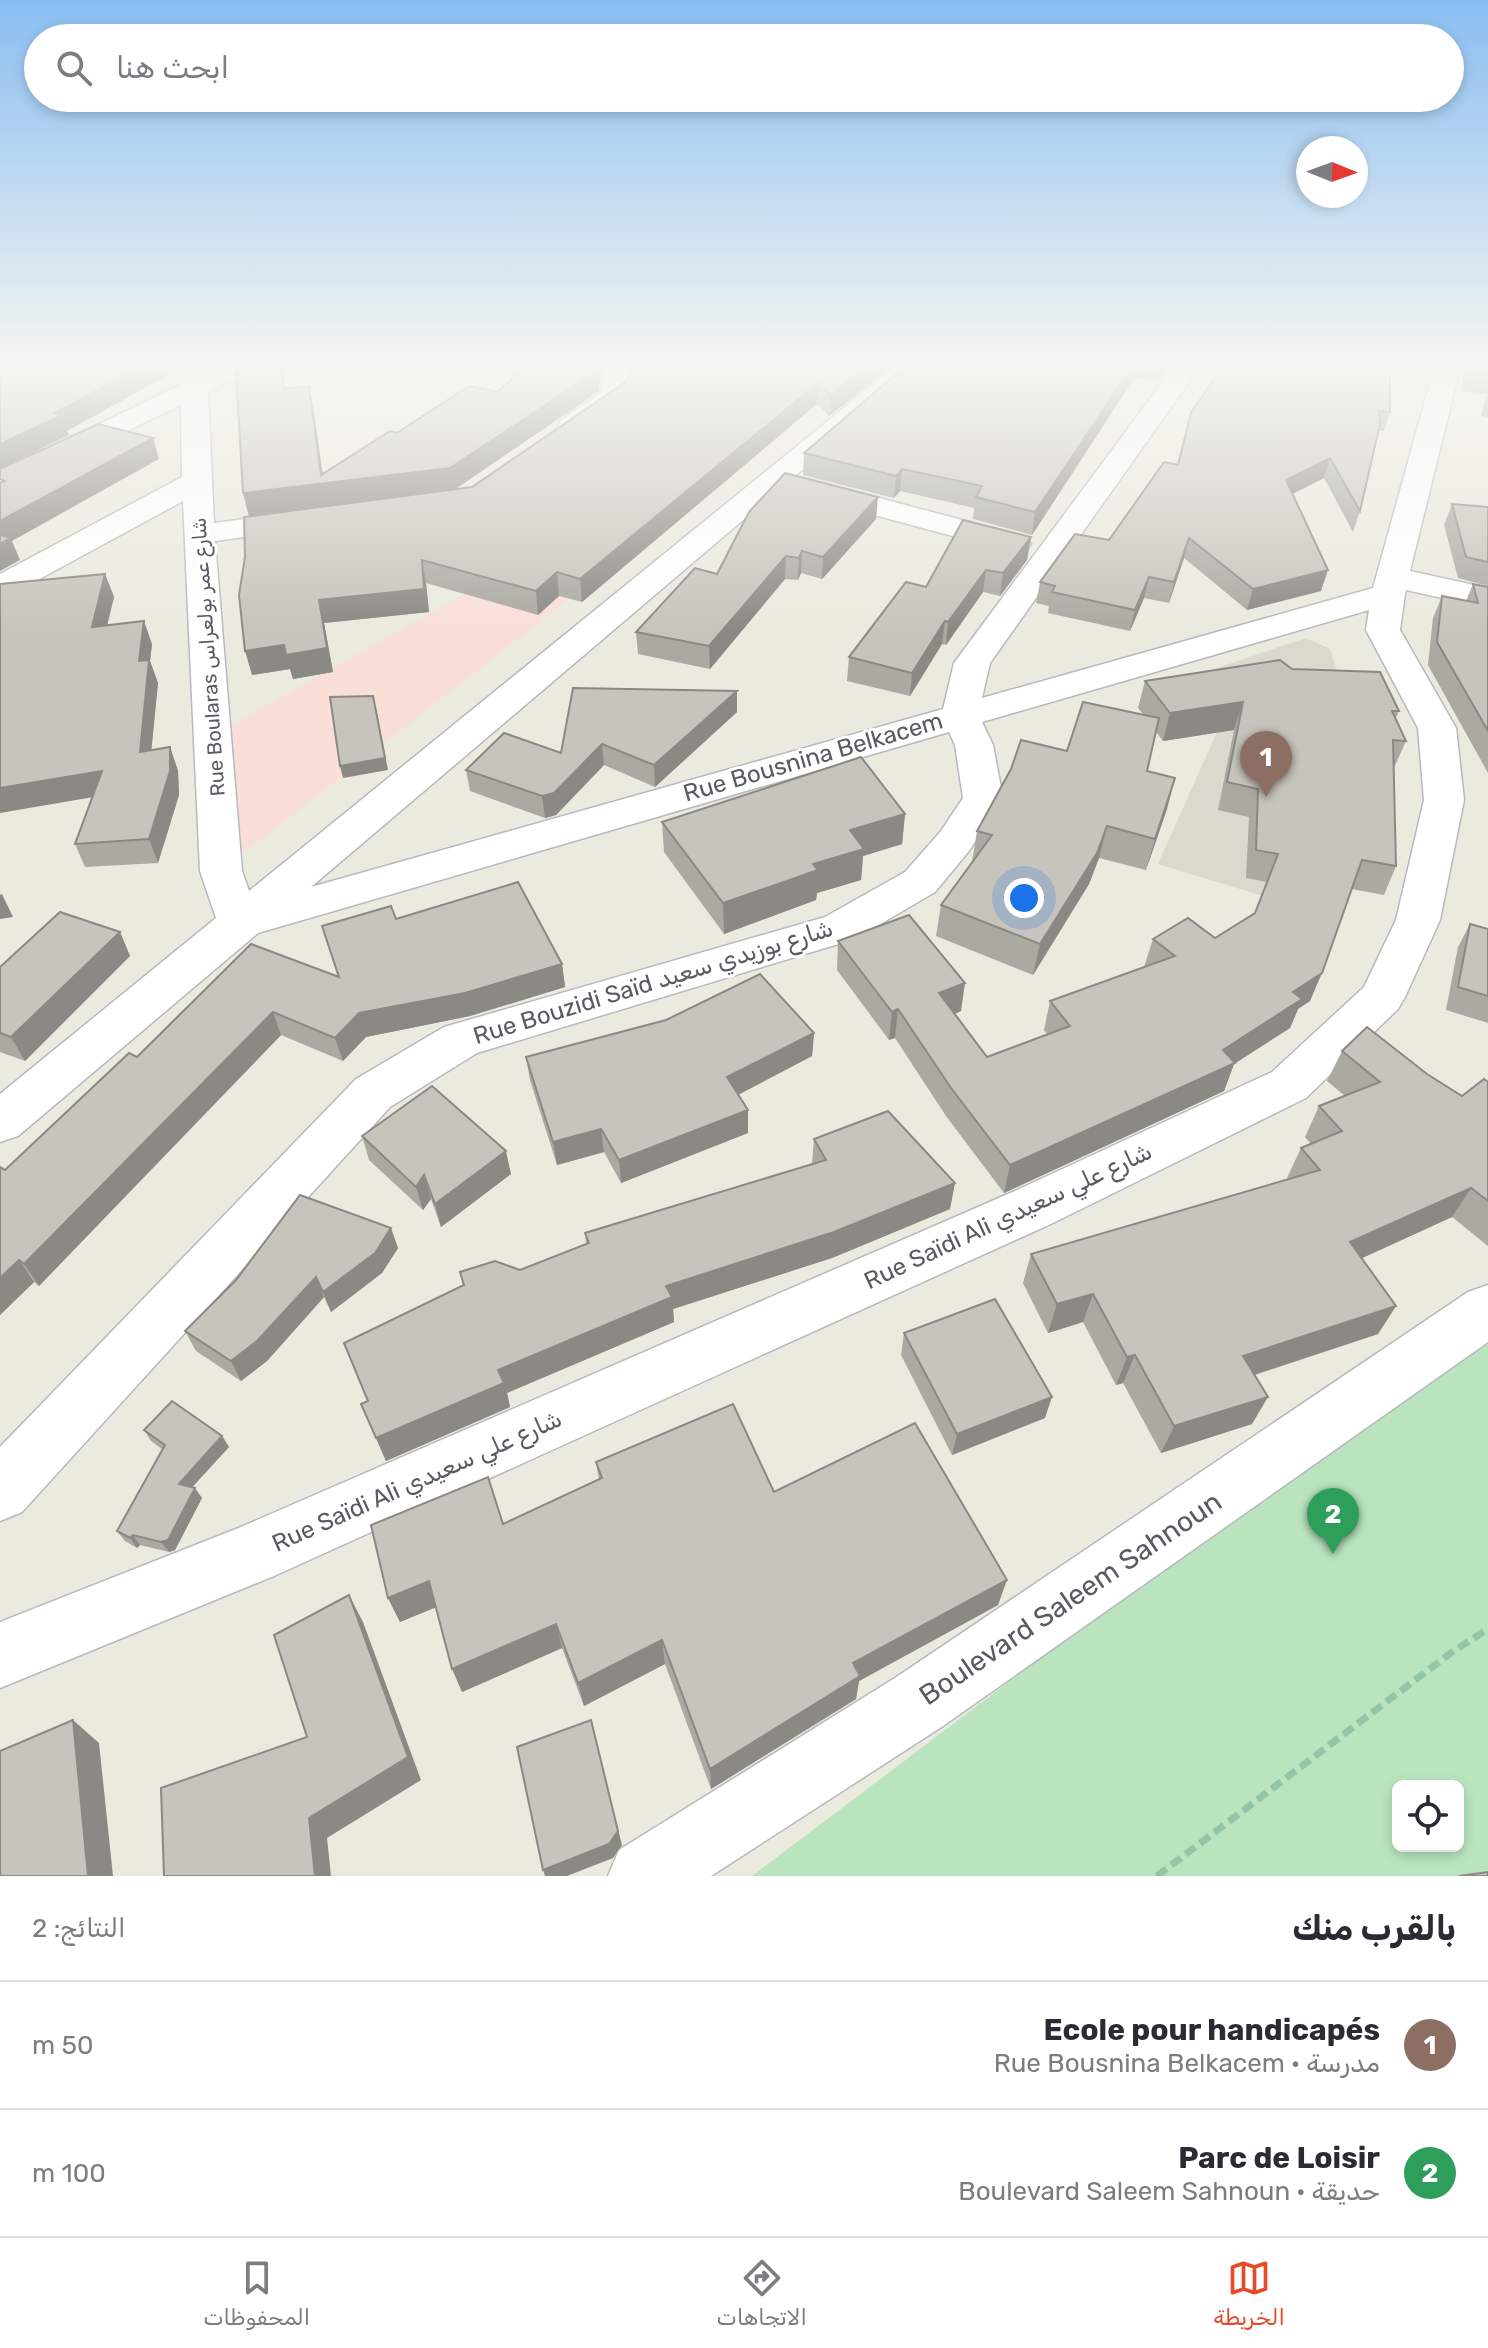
<!DOCTYPE html>
<html lang="ar">
<meta charset="utf-8">
<style>
:root{--surface:#fff;--page:#f2f2f3;--text:#2b2b33;--muted:#7c7c81;--line:#e1e1e2;--accent:#e94927}
body{margin:0;font-family:Rubik,"Noto Naskh Arabic",sans-serif;background:var(--page);color:var(--text);direction:rtl}
.controls{position:absolute;right:24px;bottom:24px;display:grid;overflow:hidden;border-radius:12px;box-shadow:0 4px 12px #0003}
.controls button{width:72px;height:72px;display:grid;place-items:center;padding:0;border:0;border-bottom:2px solid var(--line);background:var(--surface);color:var(--text);font:40px sans-serif}
.compass{position:absolute;left:1296px;top:136px;width:72px;height:72px;border-radius:50%;background:var(--surface);box-shadow:0 4px 12px #0003;rotate:91deg}
.you{position:absolute;left:1024px;top:898px;width:28px;height:28px;margin:-20px;border:6px solid #fff;border-radius:50%;background:#1a73e8;box-shadow:0 0 0 12px #1a73e833}
.badge{display:grid;place-items:center;width:52px;height:52px;border-radius:50%;background:var(--accent);color:#fff;font-size:26px;font-weight:700}
.pin{position:absolute;translate:-50% -66px;filter:drop-shadow(0 2px 4px #0008)}
.pin::after{content:'';position:absolute;top:42px;width:28px;height:24px;background:inherit;clip-path:polygon(0 0,100% 0,50% 100%)}
.list{margin:0;padding:0;list-style:none}
h2{display:flex;justify-content:space-between;align-items:center;height:104px;margin:0;padding:0 32px;font-size:34px}
h2 small{font-size:26px;font-weight:400;color:var(--muted)}
.list li{display:grid;grid-template-columns:52px 1fr auto;gap:24px;align-items:center;box-sizing:border-box;height:128px;padding:0 32px;border-top:2px solid var(--line)}
.list b{display:block;font-size:30px;white-space:nowrap}
.list p{margin:0;font-size:26px;white-space:nowrap;color:var(--muted)}
.list em{font-size:26px;font-style:normal;color:var(--muted)}
.icon{flex:none;width:44px;height:44px;fill:none;stroke:currentColor;stroke-width:2;stroke-linecap:round;stroke-linejoin:round}
.map{position:relative;flex:none;width:1488px;height:1876px;overflow:hidden;direction:ltr}
.search{position:absolute;background:var(--surface);box-shadow:0 4px 12px #0003;left:24px;right:24px;top:24px;height:88px;display:flex;align-items:center;gap:20px;box-sizing:border-box;padding:0 28px;border-radius:44px;color:var(--muted);font-size:30px}
.sheet{height:360px;background:var(--surface)}
nav{display:flex;justify-content:space-around;align-items:center;box-sizing:border-box;height:112px;border-top:2px solid var(--line);background:var(--surface);font-size:22px;color:var(--muted)}
nav a{display:grid;justify-items:center;gap:4px}
nav .on{color:var(--accent)}
.map>svg:first-child{display:block}
</style>
<div class="map">
<svg width="1488" height="1876" viewBox="0 0 1488 1876">
<rect width="100%" height="100%" fill="#ebeadf"/>
<polygon fill="#dbd9cd" points="1306,638 1330,649 1356,730 1325,915 1158,864 1217,732 1190,677"/>
<polygon fill="#fadfd9" points="508,569 578,592 221,871 209,738"/>
<path fill="#bae4be" fill-rule="evenodd" d="M1485 1322H1488V1876H752ZM1398 1786H1458V1846H1398Z"/>
<g fill="none" stroke-linecap="round" stroke-linejoin="round">
<defs>
<g id="minor">
<polygon points="215,368 248,368 244,374 208,392 214,523 304,511 315,513 319,520 315,527 304,529 215,541 242,871 249,891 893,368 922,368 311,887 943,709 954,663 1173,368 1199,368 990,663 982,698 1373,588 1434,368 1460,368 1410,571 1488,588 1488,608 1406,590 1405,594 1400,630 1456,728 1464,800 1440,920 1405,997 1398,1009 1306,1098 1053,1223 274,1576 0,1688 0,1622 241,1527 1015,1191 1272,1072 1364,987 1396,920 1424,800 1418,728 1366,630 1369,610 982,722 993,745 1003,798 969,851 935,892 855,939 477,1053 390,1107 22,1512 0,1521 0,1447 356,1079 444,1027 825,917 905,872 941,831 963,798 955,745 949,732 258,933 18,1136 0,1142 0,1094 216,918 200,871 183,501 12,594 0,597 0,574 182,477 181,405 0,492 0,472"/>
<polygon points="603,368 629,368 628,396 582,431 562,431 558,425 562,419 602,393"/>
<polygon points="819,482 1026,537 1031,544 1026,551 1015,553 808,497 804,491 808,485"/>
<polygon points="1488,1285 1488,1342 943,1726 711,1876 608,1876 619,1850 895,1678 1468,1292"/>
</g>
</defs>
<use href="#minor" stroke="#b7b9be" stroke-width="3"/>
<polyline stroke="#94c5a7" stroke-width="7" stroke-dasharray="12 6" stroke-linecap="butt" points="1157,1876 1452,1652 1488,1629"/>
<use href="#minor" fill="#fff" fill-rule="evenodd"/>
</g>
<g fill="#aaa9a2">
<polygon points="630,368 890,368 829,416 817,404 582,602 559,596 538,615 426,583 429,612 324,623 333,672 293,679 290,669 252,675 245,557 249,516 243,493 313,407 322,473 397,433 497,392 599,391 455,489 472,487 624,383 630,375"/>
<polygon points="903,368 1166,368 1156,380 1135,377 1032,535 973,519 974,508 900,491 894,498 803,475 804,453"/>
<polygon points="1221,368 1390,412 1384,431 1379,431 1360,511 1353,532 1324,478 1293,494 1321,591 1247,610 1184,558 1169,603 1144,598 1130,631 1048,613 1049,606 1036,603 1040,582 1109,540 1178,465"/>
<polygon points="1462,368 1488,368 1488,417 1481,416 1487,394 1463,391 1463,369"/>
<polygon points="1452,504 1488,507 1488,586 1458,578 1444,525"/>
<polygon points="876,519 822,579 801,573 798,580 785,579 710,669 638,654 636,632 717,574"/>
<polygon points="1031,537 1027,560 1000,596 983,592 946,645 942,644 910,696 847,681 849,657 926,587"/>
<polygon points="105,574 114,597 107,626 152,644 150,661 158,683 151,750 170,747 178,771 179,795 158,863 85,867 75,844 92,798"/>
<polygon points="1473,584 1488,587 1488,773 1428,665 1433,618 1442,596 1466,601"/>
<polygon points="1292,669 1399,711 1396,718 1406,741 1394,768 1396,866 1384,895 1352,889 1310,1001 1298,1009 1290,1028 1234,1064 1224,1091 1004,1193 946,1116 895,1038 889,1040 837,970 838,941 961,1011 955,1014 987,1057 1047,1034 1044,1030 1050,1001 1144,967 1153,939 1215,938 1255,913 1267,882 1246,878 1249,817 1218,810 1234,730 1163,741 1156,732 1147,771 1167,809 1146,870 1099,858 1089,884 1033,975 936,936 941,905 972,862 977,831 1067,751 1143,714 1138,708 1145,681"/>
<polygon points="737,712 655,787 604,765 556,815 545,818 470,791 466,770 561,753"/>
<polygon points="905,814 902,844 863,856 861,880 817,893 816,900 724,934 664,852 662,822"/>
<polygon points="396,919 562,964 565,987 470,1016 366,1037 343,1061 281,1035 39,1286 34,1282 0,1315 0,1167 5,1170 137,1057 338,977 322,926"/>
<polygon points="1470,924 1488,929 1488,1023 1446,1010 1458,947"/>
<polygon points="120,932 130,956 25,1061 0,1052 0,967"/>
<polygon points="814,1033 812,1056 738,1095 748,1133 621,1183 604,1152 557,1165 530,1080 526,1057"/>
<polygon points="1342,1051 1427,1074 1462,1096 1488,1082 1488,1246 1452,1217 1362,1258 1396,1306 1378,1334 1255,1375 1252,1424 1161,1453 1123,1383 1116,1385 1083,1322 1048,1333 1023,1283 1031,1254 1288,1179 1287,1178 1301,1148 1311,1144 1305,1137 1319,1106 1345,1096 1327,1081"/>
<polygon points="362,1136 511,1174 441,1227 431,1199 423,1210 369,1160"/>
<polygon points="814,1139 950,1209 832,1258 673,1309 674,1322 507,1393 510,1407 386,1461 361,1404 368,1401 463,1285 460,1272 520,1270 586,1244 585,1233 812,1164"/>
<polygon points="398,1248 382,1273 331,1312 324,1297 267,1361 241,1381 196,1351 185,1331"/>
<polygon points="904,1333 1045,1418 952,1455 901,1355"/>
<polygon points="144,1430 222,1436 229,1447 192,1487 202,1498 175,1550 169,1552 140,1545 137,1548 125,1541 117,1531 162,1449 151,1441"/>
<polygon points="596,1462 774,1492 998,1605 859,1681 856,1699 711,1789 665,1664 584,1706 562,1648 462,1692 436,1607 400,1622 388,1598 503,1524 599,1480"/>
</g>
<g fill="#8b8984">
<polygon points="139,368 181,368 67,431 69,435 0,469 0,444"/>
<polygon points="598,368 601,368 599,391 454,490 249,516 243,493 321,475 309,386 313,407 324,483"/>
<polygon points="865,368 890,368 829,416 830,395"/>
<polygon points="1131,368 1137,368 1135,377 1032,535 1035,512"/>
<polygon points="1159,368 1166,368 1156,380"/>
<polygon points="818,383 817,404 582,602 580,579"/>
<polygon points="153,438 159,459 12,541 20,560 0,571 0,521"/>
<polygon points="1330,458 1324,478 1280,500 1286,480"/>
<polygon points="902,469 900,491 894,498 896,476"/>
<polygon points="878,497 876,519 822,579 823,557"/>
<polygon points="1031,537 1027,560 1000,596 1003,573"/>
<polygon points="1189,538 1184,558 1169,603 1174,582"/>
<polygon points="802,551 801,573 798,580 799,558"/>
<polygon points="786,556 785,579 710,669 709,646"/>
<polygon points="422,560 426,583 429,612 324,623 333,672 293,679 290,669 252,675 245,651 319,600"/>
<polygon points="986,570 983,592 946,645 948,622"/>
<polygon points="1328,570 1321,591 1247,610 1253,589"/>
<polygon points="557,572 559,596 538,615 536,591"/>
<polygon points="105,574 114,597 101,650 92,627"/>
<polygon points="1149,577 1144,598 1130,631 1135,610"/>
<polygon points="144,621 152,644 150,661 158,683 149,775 140,752 139,661"/>
<polygon points="945,621 942,644 910,696 912,673"/>
<polygon points="737,691 737,712 655,787 654,765"/>
<polygon points="1243,702 1234,730 1163,741 1170,713"/>
<polygon points="376,708 388,770 343,778 340,766"/>
<polygon points="602,744 604,765 556,815 545,818 542,796"/>
<polygon points="170,747 178,771 179,795 158,863 149,839"/>
<polygon points="102,771 111,794 0,813 0,788"/>
<polygon points="1175,778 1167,809 1146,870 1155,839"/>
<polygon points="905,814 902,844 863,856 861,880 817,893 816,900 724,934 723,903 813,864 850,830"/>
<polygon points="1107,826 1099,858 1089,884 1033,975 1040,944"/>
<polygon points="2,894 13,917 0,919 0,895"/>
<polygon points="120,932 130,956 25,1061 11,1037"/>
<polygon points="562,964 565,987 470,1016 366,1037 343,1061 335,1038 359,1013"/>
<polygon points="1322,973 1310,1001 1298,1009 1290,1028 1234,1064 1224,1091 1004,1193 1010,1165 1293,992"/>
<polygon points="965,983 961,1011 935,1022 939,993"/>
<polygon points="898,1009 895,1038 889,1040 892,1012"/>
<polygon points="273,1012 281,1035 39,1286 24,1264"/>
<polygon points="814,1033 812,1056 728,1100 727,1077"/>
<polygon points="748,1110 748,1133 621,1183 619,1160"/>
<polygon points="601,1129 604,1152 557,1165 553,1142"/>
<polygon points="506,1151 511,1174 441,1227 435,1204"/>
<polygon points="424,1175 431,1199 423,1210 416,1187"/>
<polygon points="955,1183 950,1209 832,1258 673,1309 674,1322 507,1393 510,1407 386,1461 376,1438 498,1370 666,1286"/>
<polygon points="1471,1188 1452,1217 1334,1271 1350,1242"/>
<polygon points="391,1228 398,1248 382,1273 331,1312 323,1292"/>
<polygon points="19,1260 34,1282 0,1315 0,1278"/>
<polygon points="316,1277 324,1297 267,1361 241,1381 231,1361"/>
<polygon points="1093,1294 1083,1322 1048,1333 1057,1304"/>
<polygon points="1396,1306 1378,1334 1229,1383 1243,1356"/>
<polygon points="1135,1355 1123,1383 1116,1385 1127,1357"/>
<polygon points="1052,1397 1045,1418 952,1455 957,1434"/>
<polygon points="1268,1397 1252,1424 1161,1453 1174,1426"/>
<polygon points="222,1436 229,1447 186,1494 179,1484"/>
<polygon points="195,1488 202,1498 175,1550 169,1552 161,1542"/>
<polygon points="133,1535 140,1545 137,1548 130,1538"/>
<polygon points="1007,1580 998,1605 859,1681 856,1699 711,1789 710,1769 853,1663"/>
<polygon points="429,1581 439,1606 400,1622 388,1598"/>
<polygon points="349,1595 363,1622 421,1780 327,1838 331,1876 315,1876 309,1818"/>
<polygon points="556,1624 562,1648 462,1692 452,1669"/>
<polygon points="662,1640 665,1664 584,1706 578,1683"/>
<polygon points="73,1720 99,1743 113,1876 88,1876"/>
<polygon points="591,1720 622,1845 613,1858 567,1876 545,1876 543,1870"/>
</g>
<g fill="#c6c4bc" stroke="#8b8984" stroke-width="2">
<polygon points="0,368 139,368 55,413 62,415 0,444"/>
<polygon points="271,368 282,368 284,389 309,386 321,475 390,431 397,433 469,386 497,392 526,368 598,368 598,370 450,468 243,493 236,372"/>
<polygon points="630,368 865,368 830,395 818,383 580,579 557,572 536,591 422,560 424,589 319,600 327,648 286,655 284,645 245,651 239,595 245,557 244,517 472,487 624,383 630,375"/>
<polygon points="903,368 1131,368 1035,512 976,497 982,486 902,469 896,476 804,453"/>
<polygon points="1221,368 1390,368 1390,412 1379,411 1380,424 1360,511 1330,458 1286,480 1328,570 1253,589 1189,538 1174,582 1149,577 1135,610 1052,592 1055,586 1040,582 1075,534 1109,540 1164,462 1178,465 1191,413"/>
<polygon points="1470,368 1488,368 1488,374 1470,372"/>
<polygon points="98,424 153,438 0,521 0,483 4,481 0,479 0,469"/>
<polygon points="785,473 878,497 823,557 802,551 799,558 786,556 709,646 636,632 695,568 717,574 749,512"/>
<polygon points="1452,504 1488,507 1488,562 1466,557"/>
<polygon points="963,520 1031,537 1003,573 986,570 948,622 945,621 912,673 849,657 906,582 926,587"/>
<polygon points="0,535 11,538 0,544"/>
<polygon points="105,574 92,627 144,621 139,661 149,660 140,752 170,747 170,771 149,839 75,844 102,771 0,788 0,584"/>
<polygon points="1473,584 1488,587 1488,731 1437,642 1442,596 1478,603"/>
<polygon points="1280,660 1292,669 1380,672 1399,711 1392,711 1406,741 1393,740 1396,866 1362,860 1322,973 1293,992 1302,999 1223,1050 1235,1063 1010,1165 951,1088 898,1009 892,1012 838,941 909,915 965,983 939,993 987,1057 1070,1026 1050,1001 1175,956 1153,939 1188,918 1215,938 1255,913 1278,854 1256,850 1258,789 1227,782 1243,702 1170,713 1145,681"/>
<polygon points="573,688 737,691 654,765 602,744 554,793 542,796 466,770 504,733 561,753"/>
<polygon points="373,696 385,758 340,766 330,697"/>
<polygon points="1083,702 1159,718 1147,771 1175,778 1155,839 1107,826 1097,853 1040,944 941,905 992,835 977,831 1011,769 1021,740 1067,751"/>
<polygon points="861,757 905,814 850,830 864,849 813,864 818,870 723,903 662,822"/>
<polygon points="518,882 562,964 465,993 359,1013 335,1038 273,1012 24,1264 19,1260 0,1278 0,1167 5,1170 129,1053 137,1057 251,944 339,977 322,926 391,906 396,919"/>
<polygon points="60,912 120,932 11,1037 0,1033 0,967"/>
<polygon points="1470,924 1488,929 1488,996 1458,987"/>
<polygon points="760,974 814,1033 727,1077 748,1110 619,1160 601,1129 553,1142 526,1057 666,1020"/>
<polygon points="1367,1027 1427,1074 1462,1096 1484,1079 1488,1082 1488,1201 1471,1188 1350,1242 1396,1306 1243,1356 1268,1397 1174,1426 1135,1355 1127,1357 1093,1294 1057,1304 1031,1254 1320,1170 1301,1148 1342,1131 1319,1106 1380,1082 1342,1051"/>
<polygon points="432,1086 506,1151 435,1204 424,1175 416,1187 362,1136"/>
<polygon points="888,1111 955,1183 834,1232 666,1286 672,1297 498,1370 504,1383 376,1438 361,1404 368,1401 344,1343 464,1285 460,1272 495,1261 520,1270 589,1243 585,1233 826,1160 814,1139"/>
<polygon points="300,1195 391,1228 375,1253 323,1292 316,1277 257,1341 231,1361 185,1331 236,1280"/>
<polygon points="995,1299 1052,1397 957,1434 904,1333"/>
<polygon points="172,1401 222,1436 179,1484 195,1488 168,1540 161,1542 133,1535 130,1538 117,1531 165,1445 144,1430"/>
<polygon points="733,1404 774,1492 915,1423 1007,1580 853,1663 860,1676 710,1769 662,1640 578,1683 556,1624 452,1669 429,1581 388,1598 371,1525 488,1477 503,1524 602,1478 596,1462"/>
<polygon points="349,1595 408,1757 309,1818 315,1876 164,1876 161,1788 307,1737 274,1635"/>
<polygon points="73,1720 88,1876 0,1876 0,1751"/>
<polygon points="591,1720 618,1831 609,1844 543,1870 517,1747"/>
<polygon points="1488,1872 1488,1876 1459,1876"/>
</g>
<linearGradient id="sky" x2="0" y2="1"><stop stop-color="#89bdf1"/><stop offset="0.58" stop-color="#f6f6f1"/><stop offset="1" stop-color="#f6f6f1" stop-opacity="0"/></linearGradient>
<rect width="1488" height="630" fill="url(#sky)"/>
<g text-anchor="middle" stroke-width="6" stroke-linejoin="round" paint-order="stroke">
<g font-size="20" fill="#585b60" stroke="#fff">
<text transform="translate(208 657) rotate(-94)" y="7">Rue Boularas شارع عمر بولعراس</text>
</g>
<g font-size="24" fill="#585b60" stroke="#fff">
<text transform="translate(813 757) rotate(-16)" y="8">Rue Bousnina Belkacem</text>
<text transform="translate(653 982) rotate(-17)" y="8">Rue Bouzidi Saïd شارع بوزيدي سعيد</text>
<text transform="translate(1008 1216) rotate(-25)" y="8">Rue Saïdi Ali شارع علي سعيدي</text>
<text transform="translate(417 1481) rotate(-24)" y="8">Rue Saïdi Ali شارع علي سعيدي</text>
</g>
<g font-size="28" fill="#585b60" stroke="#fff">
<text transform="translate(1070 1598) rotate(-34)" y="10">Boulevard Saleem Sahnoun</text>
</g>
</g>
</svg>
<div class="controls">
<button><svg class="icon" aria-label="locate" viewBox="0 0 24 24"><circle cx="12" cy="12" r="6"/><path d="M12 2v4M12 18v4M2 12h4M18 12h4"/></svg></button>
</div>
<svg class="compass" viewBox="-18 -18 36 36"><path d="M0-13l5 13h-10z" fill="#e53935"/><path d="M0 13l5-13h-10z" fill="#7c7c81"/></svg>
<div class="you"></div>
<div class="pin badge" style="left:1266px;top:797px;background:#8d6e63">1</div>
<div class="pin badge" style="left:1333px;top:1554px;background:#2e9e5b">2</div>
<div class="search"><svg class="icon" aria-label="search" viewBox="0 0 24 24"><circle cx="10" cy="10" r="6"/><path d="M15 15l6 6"/></svg>ابحث هنا</div>
</div>
<section class="sheet">
<h2>بالقرب منك<small>النتائج: 2</small></h2>
<ul class="list">
<li><span class="badge" style="background:#8d6e63">1</span><div><b>Ecole pour handicapés</b><p>مدرسة · Rue Bousnina Belkacem</p></div><em>50 m</em></li>
<li><span class="badge" style="background:#2e9e5b">2</span><div><b>Parc de Loisir</b><p>حديقة · Boulevard Saleem Sahnoun</p></div><em>100 m</em></li>
</ul>
</section>
<nav>
<a class="on"><svg class="icon" aria-label="map" viewBox="0 0 24 24"><path d="M3 6l6-2 6 2 6-2v14l-6 2-6-2-6 2zM9 4v14M15 6v14"/></svg>الخريطة</a>
<a><svg class="icon" aria-label="directions" viewBox="0 0 24 24"><path d="M12 3l9 9-9 9-9-9zM9 14v-3h6M13 9l2 2-2 2"/></svg>الاتجاهات</a>
<a><svg class="icon" aria-label="saved" viewBox="0 0 24 24"><path d="M7 4h10v16l-5-4-5 4z"/></svg>المحفوظات</a>
</nav>
